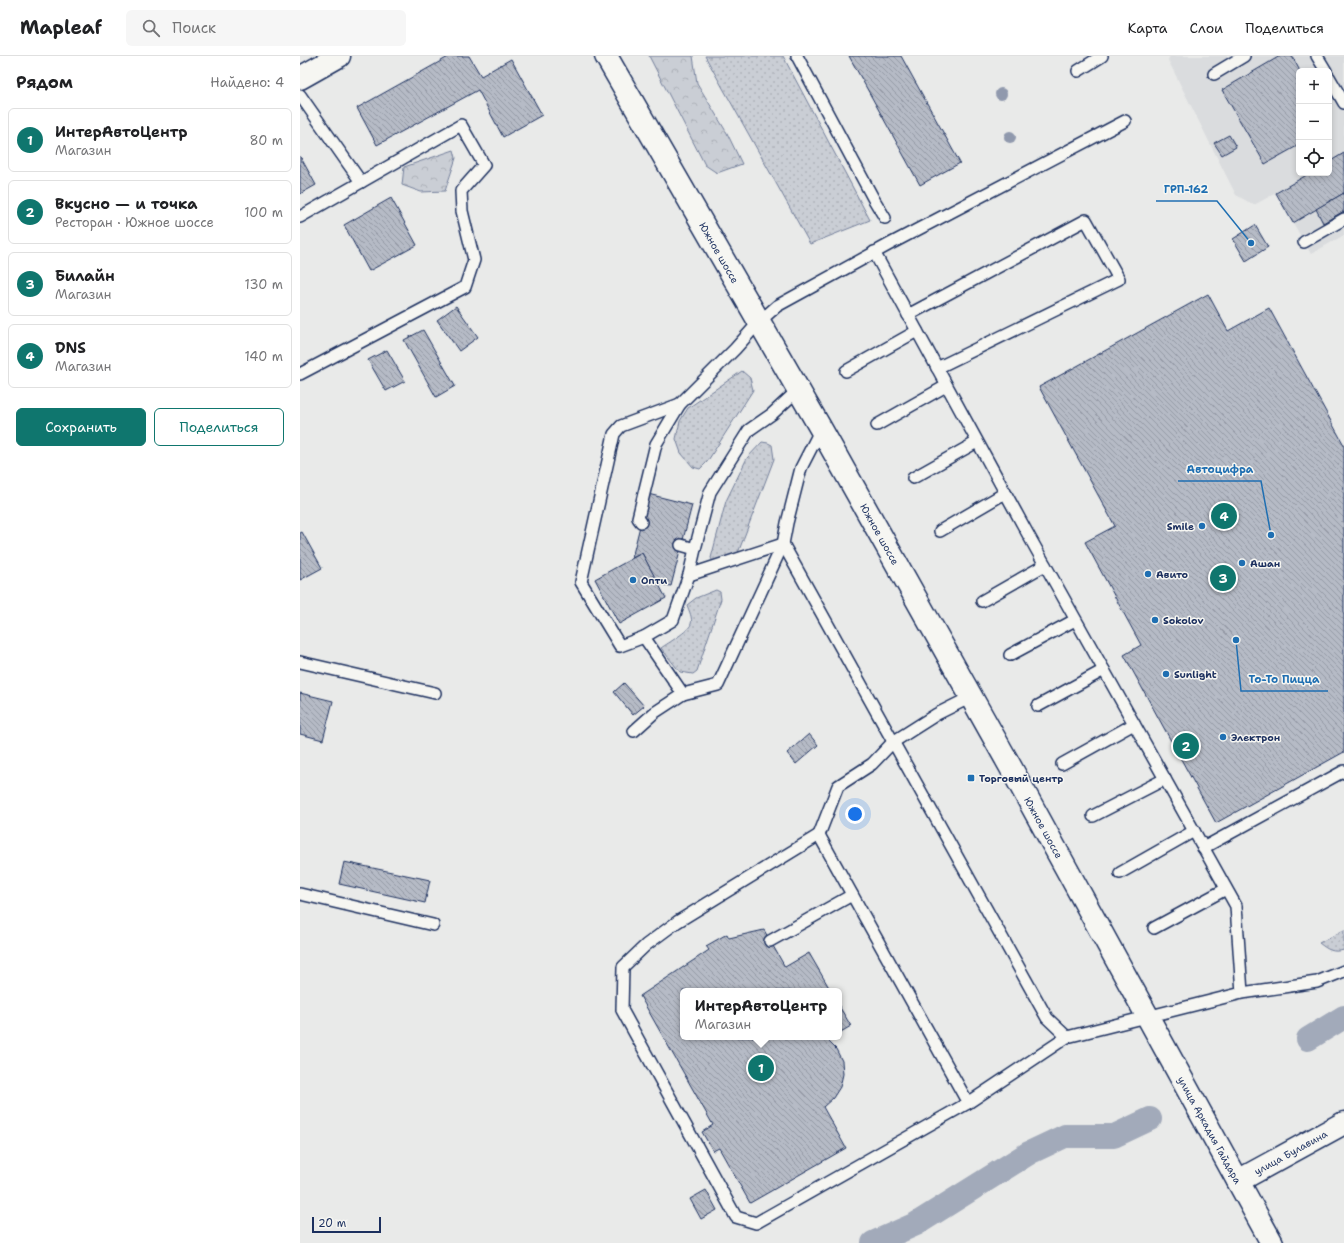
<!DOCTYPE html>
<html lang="ru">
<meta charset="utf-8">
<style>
:root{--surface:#fff;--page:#f6f6f6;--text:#202124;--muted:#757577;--line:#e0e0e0;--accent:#0f766e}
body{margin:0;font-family:"Shantell Sans",sans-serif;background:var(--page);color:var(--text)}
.controls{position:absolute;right:12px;top:12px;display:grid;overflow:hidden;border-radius:6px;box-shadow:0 2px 6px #0003}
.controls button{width:36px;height:36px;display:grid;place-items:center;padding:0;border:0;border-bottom:1px solid var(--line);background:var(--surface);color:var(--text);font:20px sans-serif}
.scale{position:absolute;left:12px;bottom:10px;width:69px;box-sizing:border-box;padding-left:4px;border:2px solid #1b2f5e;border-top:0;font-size:11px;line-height:14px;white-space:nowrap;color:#1b2f5e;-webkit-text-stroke:3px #f6f6f2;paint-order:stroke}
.you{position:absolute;left:555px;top:758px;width:14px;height:14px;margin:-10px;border:3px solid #fff;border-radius:50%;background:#1a73e8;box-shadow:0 0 0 6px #1a73e833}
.badge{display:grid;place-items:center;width:26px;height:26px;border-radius:50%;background:var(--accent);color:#fff;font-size:13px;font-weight:700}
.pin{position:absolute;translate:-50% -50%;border:2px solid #fff;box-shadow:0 1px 4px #0006}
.popup{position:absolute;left:380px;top:932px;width:162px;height:52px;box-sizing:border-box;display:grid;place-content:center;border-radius:6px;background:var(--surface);filter:drop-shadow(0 1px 3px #0005);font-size:13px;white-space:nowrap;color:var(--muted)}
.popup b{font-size:15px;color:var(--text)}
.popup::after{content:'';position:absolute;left:50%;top:100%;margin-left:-8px;border:8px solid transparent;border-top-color:var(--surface)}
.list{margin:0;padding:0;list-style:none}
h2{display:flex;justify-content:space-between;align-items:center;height:52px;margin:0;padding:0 16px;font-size:17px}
h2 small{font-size:13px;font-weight:400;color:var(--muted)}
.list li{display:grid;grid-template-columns:26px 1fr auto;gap:12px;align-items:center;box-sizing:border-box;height:64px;margin:0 8px 8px;padding:0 8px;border:1px solid var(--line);border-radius:6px}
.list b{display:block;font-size:15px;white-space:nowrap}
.list p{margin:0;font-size:13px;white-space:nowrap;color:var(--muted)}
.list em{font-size:13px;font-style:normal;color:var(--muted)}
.actions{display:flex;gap:8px;padding:12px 16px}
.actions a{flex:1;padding:9px 0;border:1px solid var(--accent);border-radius:6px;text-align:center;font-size:14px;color:var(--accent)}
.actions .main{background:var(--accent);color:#fff}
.icon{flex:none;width:22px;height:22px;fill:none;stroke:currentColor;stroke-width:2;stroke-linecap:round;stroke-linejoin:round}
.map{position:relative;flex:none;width:1044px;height:1187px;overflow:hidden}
header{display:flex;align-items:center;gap:24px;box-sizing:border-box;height:56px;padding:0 20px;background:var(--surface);border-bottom:1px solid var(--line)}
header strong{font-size:19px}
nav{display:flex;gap:22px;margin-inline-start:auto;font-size:14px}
.search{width:280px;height:36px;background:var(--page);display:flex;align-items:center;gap:10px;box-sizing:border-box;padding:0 14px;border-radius:6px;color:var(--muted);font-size:15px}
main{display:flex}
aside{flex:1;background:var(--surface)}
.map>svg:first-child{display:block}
</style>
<header>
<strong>Mapleaf</strong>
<div class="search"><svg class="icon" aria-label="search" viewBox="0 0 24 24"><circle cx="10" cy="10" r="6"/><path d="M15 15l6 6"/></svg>Поиск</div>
<nav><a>Карта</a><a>Слои</a><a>Поделиться</a></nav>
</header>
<main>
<aside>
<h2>Рядом<small>Найдено: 4</small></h2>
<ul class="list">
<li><span class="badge">1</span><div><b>ИнтерАвтоЦентр</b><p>Магазин</p></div><em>80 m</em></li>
<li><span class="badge">2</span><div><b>Вкусно — и точка</b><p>Ресторан · Южное шоссе</p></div><em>100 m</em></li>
<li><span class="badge">3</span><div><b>Билайн</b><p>Магазин</p></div><em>130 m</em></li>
<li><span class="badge">4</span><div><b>DNS</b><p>Магазин</p></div><em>140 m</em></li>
</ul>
<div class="actions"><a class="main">Сохранить</a><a>Поделиться</a></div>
</aside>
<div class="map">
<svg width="1044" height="1187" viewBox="0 0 1044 1187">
<defs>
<pattern id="grass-dots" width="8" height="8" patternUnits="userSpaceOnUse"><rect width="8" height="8" fill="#caced5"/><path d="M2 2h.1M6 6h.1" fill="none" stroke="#adb1b9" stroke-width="1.8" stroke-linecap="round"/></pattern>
<pattern id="forest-crowns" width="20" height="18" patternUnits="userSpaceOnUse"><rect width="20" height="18" fill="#caced5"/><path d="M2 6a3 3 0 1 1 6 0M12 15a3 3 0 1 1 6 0" fill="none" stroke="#adb1b9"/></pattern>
<pattern id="building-back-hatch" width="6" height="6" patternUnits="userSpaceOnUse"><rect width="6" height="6" fill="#b6bbc6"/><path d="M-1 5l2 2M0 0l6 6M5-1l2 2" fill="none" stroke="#9398a4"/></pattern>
</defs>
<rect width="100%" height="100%" fill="#e9eae9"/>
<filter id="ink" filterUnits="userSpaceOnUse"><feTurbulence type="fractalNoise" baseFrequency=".025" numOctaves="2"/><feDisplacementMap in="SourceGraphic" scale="8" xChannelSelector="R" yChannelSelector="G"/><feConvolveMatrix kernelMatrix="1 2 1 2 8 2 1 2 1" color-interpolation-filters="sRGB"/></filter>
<g filter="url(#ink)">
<path fill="#dadcde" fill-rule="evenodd" d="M870 0H1044V179L1011 198 976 137 954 149 936 139 868 4ZM999 15H1029V117H999Z"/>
<g fill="url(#grass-dots)" stroke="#727e9a">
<polygon points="405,0 483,0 570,164 510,188"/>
<polygon points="442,315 450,322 453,334 407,406 400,413 393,411 381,397 376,383 380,365 388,352"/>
<path d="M462 386 468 387 472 389 474 403 433 510C422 517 416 512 411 502L426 445 447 402Z"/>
<path d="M416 534 420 536 421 543 397 615 393 618 380 616 361 592C368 587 389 575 391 568 393 562 389 555 387 549L396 542Z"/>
<path d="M1044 874V894C1033 897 1028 894 1019 887Z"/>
</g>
<g fill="url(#forest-crowns)" stroke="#727e9a">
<polygon points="349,0 393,0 397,27 427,77 442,108 417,117 405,109"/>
<polygon points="154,94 156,102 145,135 121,136 102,129 104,111"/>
</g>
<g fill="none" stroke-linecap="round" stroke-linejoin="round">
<g stroke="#a2aaba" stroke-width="24">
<polyline points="1008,983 1044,961"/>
<polyline points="573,1187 616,1168 729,1097 765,1080 814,1080 850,1063"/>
</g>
</g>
<g fill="url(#building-back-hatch)" stroke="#1b2f5e">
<polygon points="150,0 169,0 181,20 211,3 242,59 203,81 178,34 77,89 57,52"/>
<polygon points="549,0 601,0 660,107 620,129"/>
<polygon points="980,0 992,0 1000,15 999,15 999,89 965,108 922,34"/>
<polygon points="929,79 936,91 922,99 914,87"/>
<polygon points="1044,97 1044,137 993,167 976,137 1010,117 1029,117 1029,106"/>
<polygon points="0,100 16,129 0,138"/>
<polygon points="1044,137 1044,155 1023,167 1016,153"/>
<polygon points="91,142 117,189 69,215 44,169"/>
<polygon points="955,169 968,191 946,205 933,183"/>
<polygon points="908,238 928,275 969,252 1044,389 1044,696 916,767 824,599 841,589 785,486 815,470 739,331"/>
<polygon points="156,250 178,281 159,295 137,264"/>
<polygon points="123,274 155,330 136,341 104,284"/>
<polygon points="87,294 105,325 86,335 68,304"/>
<polygon points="348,438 392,449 371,530 358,528 342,497 332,502"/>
<polygon points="2,476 22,512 0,524 0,477"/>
<polygon points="342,497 366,542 319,568 295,523"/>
<polygon points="324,627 344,650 333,659 314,636"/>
<polygon points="0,637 33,645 23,684 0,678"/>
<polygon points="509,678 518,689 496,708 487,697"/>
<polygon points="44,806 130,824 125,847 39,828"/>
<polygon points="464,874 485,911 509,897 531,935 383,935 383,981 532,981 527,984 536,993 542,1005 543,1018 540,1031 533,1042 523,1051 546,1092 450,1147 419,1092 413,1095 402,1076 413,1069 340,940 409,894 406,890 427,878 429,882"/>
<polygon points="539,950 551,970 539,977"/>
<polygon points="406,1134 417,1154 401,1163 390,1143"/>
</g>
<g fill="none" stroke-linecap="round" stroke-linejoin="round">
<defs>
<g id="lane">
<polyline points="497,0 573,142 585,162"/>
<polyline points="1017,0 1026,15"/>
<polyline points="778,15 802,0"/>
<polyline points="914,18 944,0"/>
<polyline points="1029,21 1044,47"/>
<polyline points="0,39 61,126"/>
<polyline points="0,161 161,69 184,109 161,135 162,155 174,204 165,231 0,318"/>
<polyline points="1004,186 1044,163"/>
<polyline points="574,196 730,482 936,850 942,937"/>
<polyline points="608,259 786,164 819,223 637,312"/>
<polyline points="546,315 617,275"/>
<polyline points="577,369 646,330"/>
<polyline points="613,422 677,386"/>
<polyline points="341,466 338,462 356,388 380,348 435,293 459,266 477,250 590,188 825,65"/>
<polyline points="640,475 705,437"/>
<polyline points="483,488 747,962 767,981"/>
<polyline points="381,489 395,493 410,436 449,374 472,358 498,334"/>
<polyline points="389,519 483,488"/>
<polyline points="682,545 745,509"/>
<polyline points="344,581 320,590 281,526 314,378 321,370 380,348"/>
<polyline points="710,599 775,564"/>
<polyline points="0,606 135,637"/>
<polyline points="383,638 344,581 373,564 389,519 395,493"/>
<polyline points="738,650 804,614"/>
<polyline points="334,675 354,657 383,638 418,629 483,488 487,467 501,412 521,373"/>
<polyline points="762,708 834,668"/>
<polyline points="793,760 865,723"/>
<polyline points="519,779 377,866 346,889 323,911 322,954 436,1161 456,1167 668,1047 767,981 942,937 1017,926 1044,915"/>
<polyline points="903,792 1044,715"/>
<polyline points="820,817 894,775"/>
<polyline points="0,838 133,869"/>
<polyline points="854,872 926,833"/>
<polyline points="470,885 552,839"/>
<polyline points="668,1047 519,779 538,730 572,708 593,686 637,658 671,641"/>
</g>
<g id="street">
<path id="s1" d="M938 1125 1044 1067"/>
</g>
<polyline id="secondary" points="0,22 39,0"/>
<g id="primary">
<path id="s2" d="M306 0 521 373 710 710 972 1187"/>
</g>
</defs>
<use href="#lane" stroke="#1b2f5e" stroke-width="14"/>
<use href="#street" stroke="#1b2f5e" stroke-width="25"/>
<use href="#secondary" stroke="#1b2f5e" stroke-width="25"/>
<use href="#primary" stroke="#1b2f5e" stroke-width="25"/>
<use href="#lane" stroke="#f6f6f2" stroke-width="11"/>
<use href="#street" stroke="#f6f6f2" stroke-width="22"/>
<use href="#secondary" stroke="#f6f6f2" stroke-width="22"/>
<use href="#primary" stroke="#f6f6f2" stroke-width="22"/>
</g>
<g fill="#9099ad">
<circle cx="701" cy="38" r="6"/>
<circle cx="710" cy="81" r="6"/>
</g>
</g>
<g fill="#1f6fb2" stroke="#f6f6f2" stroke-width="1.5">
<circle cx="902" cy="470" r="4"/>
<circle cx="942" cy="507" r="4"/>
<circle cx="848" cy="518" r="4"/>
<circle cx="333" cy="524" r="4"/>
<circle cx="855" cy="564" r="4"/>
<circle cx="866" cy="618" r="4"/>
<circle cx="923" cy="681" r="4"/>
<rect x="667" y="718" width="8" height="8" rx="2"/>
</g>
<g text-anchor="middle" stroke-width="3" stroke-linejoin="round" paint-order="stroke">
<g font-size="10" fill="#1b2f5e" stroke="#f6f6f2">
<text dy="4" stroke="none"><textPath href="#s2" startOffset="227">Южное шоссе</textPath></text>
<text dy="4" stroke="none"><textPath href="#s2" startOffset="551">Южное шоссе</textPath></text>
<text dy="4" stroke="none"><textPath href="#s2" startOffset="887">Южное шоссе</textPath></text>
<text dy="4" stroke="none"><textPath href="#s2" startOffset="1232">улица Аркадия Гайдара</textPath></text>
<text dy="4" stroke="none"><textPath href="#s1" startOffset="60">улица Булавина</textPath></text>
</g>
<g font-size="10" font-weight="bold" fill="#1b2f5e" stroke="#f6f6f2" text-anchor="start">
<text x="894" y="474" text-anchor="end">Smile</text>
<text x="950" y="511">Ашан</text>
<text x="856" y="522">Авито</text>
<text x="341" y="528">Опти</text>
<text x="863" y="568">Sokolov</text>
<text x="874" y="622">Sunlight</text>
<text x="931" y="685">Электрон</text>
<text x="679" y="726">Торговый центр</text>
</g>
</g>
<path fill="none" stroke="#1f6fb2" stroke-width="1.5" d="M951 187L917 145H856M971 479L961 425H878M936 584L941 635H1028"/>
<g fill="#1f6fb2" stroke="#f6f6f2" stroke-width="1.5">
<circle cx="951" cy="187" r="4"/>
<circle cx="971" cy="479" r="4"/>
<circle cx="936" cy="584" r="4"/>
</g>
<g font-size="11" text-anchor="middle" font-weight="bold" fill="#1f6fb2" stroke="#f6f6f2" stroke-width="3" stroke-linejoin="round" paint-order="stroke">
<text x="886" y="137">ГРП-162</text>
<text x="920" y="417">Автоцифра</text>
<text x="984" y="627">То-То Пицца</text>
</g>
</svg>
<div class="controls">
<button>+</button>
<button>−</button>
<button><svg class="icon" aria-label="locate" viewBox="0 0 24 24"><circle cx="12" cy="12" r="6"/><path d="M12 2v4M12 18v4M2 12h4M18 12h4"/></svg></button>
</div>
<div class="scale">20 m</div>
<div class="you"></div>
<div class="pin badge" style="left:461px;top:1012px">1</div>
<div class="popup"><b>ИнтерАвтоЦентр</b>Магазин</div>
<div class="pin badge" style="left:886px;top:690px">2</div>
<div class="pin badge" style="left:923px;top:522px">3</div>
<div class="pin badge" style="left:924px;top:460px">4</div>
</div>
</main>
